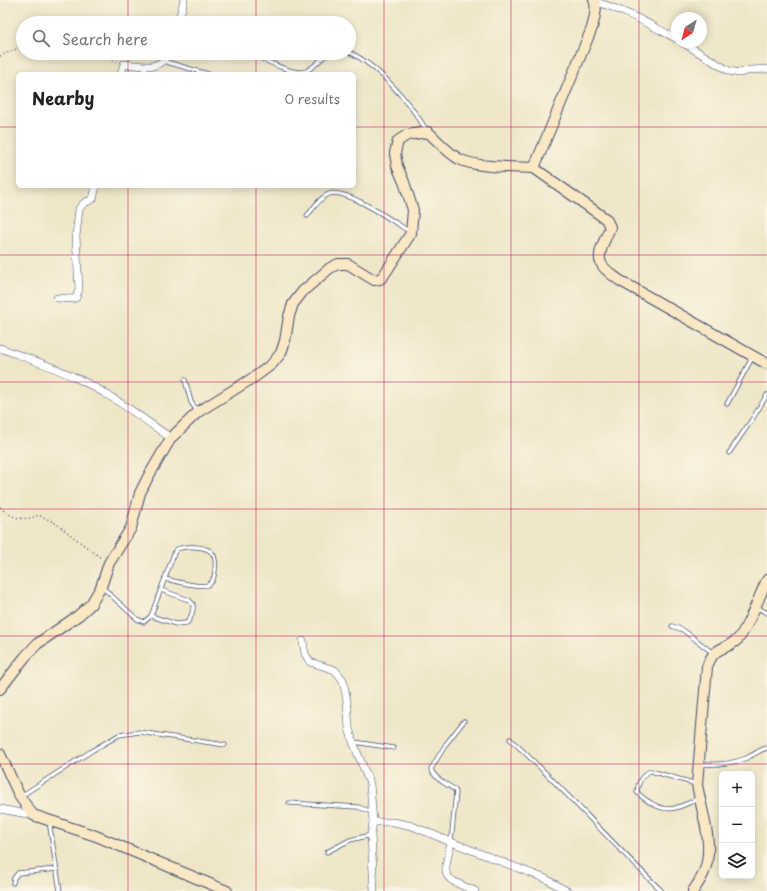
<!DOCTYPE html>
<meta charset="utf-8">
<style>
:root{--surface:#fff;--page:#f6f6f6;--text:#222;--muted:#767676;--line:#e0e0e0}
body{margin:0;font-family:"Playpen Sans",sans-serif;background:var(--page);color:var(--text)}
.controls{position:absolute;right:12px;bottom:12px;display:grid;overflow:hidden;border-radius:6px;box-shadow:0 2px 10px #0003}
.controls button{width:36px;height:36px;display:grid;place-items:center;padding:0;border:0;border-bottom:1px solid var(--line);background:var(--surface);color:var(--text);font:20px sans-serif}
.compass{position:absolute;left:671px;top:12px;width:36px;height:36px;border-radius:50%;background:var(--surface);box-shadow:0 2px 10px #0003;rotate:217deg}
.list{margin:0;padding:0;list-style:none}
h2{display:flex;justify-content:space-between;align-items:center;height:52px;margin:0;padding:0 16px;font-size:17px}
h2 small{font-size:13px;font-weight:400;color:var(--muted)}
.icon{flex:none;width:22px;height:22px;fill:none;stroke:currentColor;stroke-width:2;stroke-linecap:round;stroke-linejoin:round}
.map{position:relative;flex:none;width:767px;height:891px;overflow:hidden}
.search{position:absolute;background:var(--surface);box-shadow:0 2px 10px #0003;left:16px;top:16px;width:340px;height:44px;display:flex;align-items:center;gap:10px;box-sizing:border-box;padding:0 14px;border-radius:22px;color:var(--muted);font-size:15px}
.panel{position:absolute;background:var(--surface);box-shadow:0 2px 10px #0003;left:16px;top:72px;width:340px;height:116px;border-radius:6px}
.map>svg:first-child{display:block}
</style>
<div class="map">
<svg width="767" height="891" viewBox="0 0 767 891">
<rect width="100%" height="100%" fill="#fcf5e5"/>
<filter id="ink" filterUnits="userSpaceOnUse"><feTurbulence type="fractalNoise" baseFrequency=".025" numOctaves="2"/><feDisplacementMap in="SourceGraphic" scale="8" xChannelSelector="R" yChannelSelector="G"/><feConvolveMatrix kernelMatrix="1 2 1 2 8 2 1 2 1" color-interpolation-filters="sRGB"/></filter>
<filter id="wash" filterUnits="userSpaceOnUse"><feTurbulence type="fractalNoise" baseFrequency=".012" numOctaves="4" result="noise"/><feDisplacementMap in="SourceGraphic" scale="16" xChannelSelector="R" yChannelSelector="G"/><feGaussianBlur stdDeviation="0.9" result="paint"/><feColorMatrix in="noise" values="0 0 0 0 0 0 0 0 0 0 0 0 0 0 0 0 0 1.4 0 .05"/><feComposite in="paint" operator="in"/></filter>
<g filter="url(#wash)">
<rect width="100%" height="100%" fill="#efe6c8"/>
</g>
<g filter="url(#ink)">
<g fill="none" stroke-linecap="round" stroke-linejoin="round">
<defs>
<g id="lane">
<path d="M349 52C379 66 410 103 427 131"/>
<path d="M250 53C263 59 293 76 306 71 315 67 321 59 328 53"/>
<polyline points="163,61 208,74"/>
<path d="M307 216C313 209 320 197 329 194 347 188 394 222 410 232"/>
<polyline points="185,380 191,402 197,411"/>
<polyline points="727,404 752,358"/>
<polyline points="729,453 751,421 767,395"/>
<path d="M103 588 137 619 144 622 151 616 175 551 177 549C186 546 207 545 213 554 217 560 216 582 208 585 200 588 174 581 165 579"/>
<polyline points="756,607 767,613"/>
<path d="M151 616 176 624 187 623C191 618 194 610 193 604L189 600 161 590"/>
<polyline points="672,626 683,630 713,653"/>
<path d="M510 739C563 787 610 842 662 891"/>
<polyline points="354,742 394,748"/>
<path d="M700 764C715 765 730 764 744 759 753 756 758 750 767 748"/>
<path d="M696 784 651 771C642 774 638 783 637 792 641 797 646 800 651 803 670 815 680 806 698 799"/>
<polyline points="21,796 93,750 119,735 139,732 225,745"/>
<polyline points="289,803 358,807 372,812"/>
<polyline points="49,821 60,891"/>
<path d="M451 842 456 792 454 789C446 784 434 778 431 769L446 744 464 721"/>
<polyline points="327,852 350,840 371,835"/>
<polyline points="13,883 14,878 18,873 57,869"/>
</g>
<g id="street">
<path d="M596 2C625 10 650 25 677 39"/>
<polyline points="178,23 184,0"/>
<polyline points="682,42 729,71 739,73 751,70 767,69"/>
<path d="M121 74 124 64C142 65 160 72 168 53"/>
<polyline points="57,298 73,299 76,298 79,289 76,236 79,209 84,203 93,199 96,186"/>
<path d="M0 348C24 357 49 365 72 376 108 392 139 416 171 438"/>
<polyline points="303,641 305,654 310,662 335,670 343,680 347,701 349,728 353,742 370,784 373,822"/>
<polyline points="0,809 33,815"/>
<polyline points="451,842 546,879 567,891"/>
<path d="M374 891 371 835 373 822H394L412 826 451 842C443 879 440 876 475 891"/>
</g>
<g id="secondary">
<path d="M534 168 606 219 610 227C607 237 596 253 601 263 604 270 614 276 619 280L767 364"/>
<path d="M0 689 25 657 37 644 79 615 91 604 101 587 109 563 131 528 140 493 148 477 171 438 198 412 256 376 272 364 281 353 285 341 289 316 293 304 303 291 330 268 338 264H348L374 280 380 279 384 275 411 233 413 210 404 182 397 166 395 153 398 141 407 135 428 132C438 141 447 152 459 159 477 168 513 167 534 168L592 28C594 19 598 8 594 0"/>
<polyline points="0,754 20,797 33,815 96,836 227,891"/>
<path d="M693 891C697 885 702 878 704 872 715 845 701 811 697 784L707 667C715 644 724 652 738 639 748 628 760 594 767 580"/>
</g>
</defs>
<use href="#lane" stroke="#3b4a6e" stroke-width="5"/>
<use href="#street" stroke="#3b4a6e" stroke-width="8"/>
<use href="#secondary" stroke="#3b4a6e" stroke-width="12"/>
<g stroke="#3b4a6e" stroke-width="1.5" stroke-dasharray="1 3" stroke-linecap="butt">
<polyline points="90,53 117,62"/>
<polyline points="0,56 23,46"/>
<path d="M0 507C11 518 24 522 38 515L54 522 101 558"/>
</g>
<use href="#lane" stroke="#fff" stroke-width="3.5"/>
<use href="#street" stroke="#fff" stroke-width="7"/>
<use href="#secondary" stroke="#fae7c3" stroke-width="10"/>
</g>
</g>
<path fill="none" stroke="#c2185b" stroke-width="1" stroke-opacity="0.55" d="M128 0V23M256 0V23M384 0V891M511 0V891M639 0V891M128 53V74M256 53V74M0 127H18M354 127H767M128 186V891M256 186V891M0 255H767M0 382H767M0 509H767M0 636H767M0 764H767"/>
</svg>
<div class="controls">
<button>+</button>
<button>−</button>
<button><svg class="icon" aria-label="layers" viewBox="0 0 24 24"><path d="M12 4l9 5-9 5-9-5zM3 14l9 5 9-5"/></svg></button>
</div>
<svg class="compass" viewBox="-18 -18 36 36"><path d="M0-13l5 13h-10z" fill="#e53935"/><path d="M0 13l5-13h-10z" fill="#767676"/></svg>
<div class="search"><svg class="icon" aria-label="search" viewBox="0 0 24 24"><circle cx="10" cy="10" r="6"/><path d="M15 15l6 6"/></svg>Search here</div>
<section class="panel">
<h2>Nearby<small>0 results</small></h2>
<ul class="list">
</ul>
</section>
</div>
